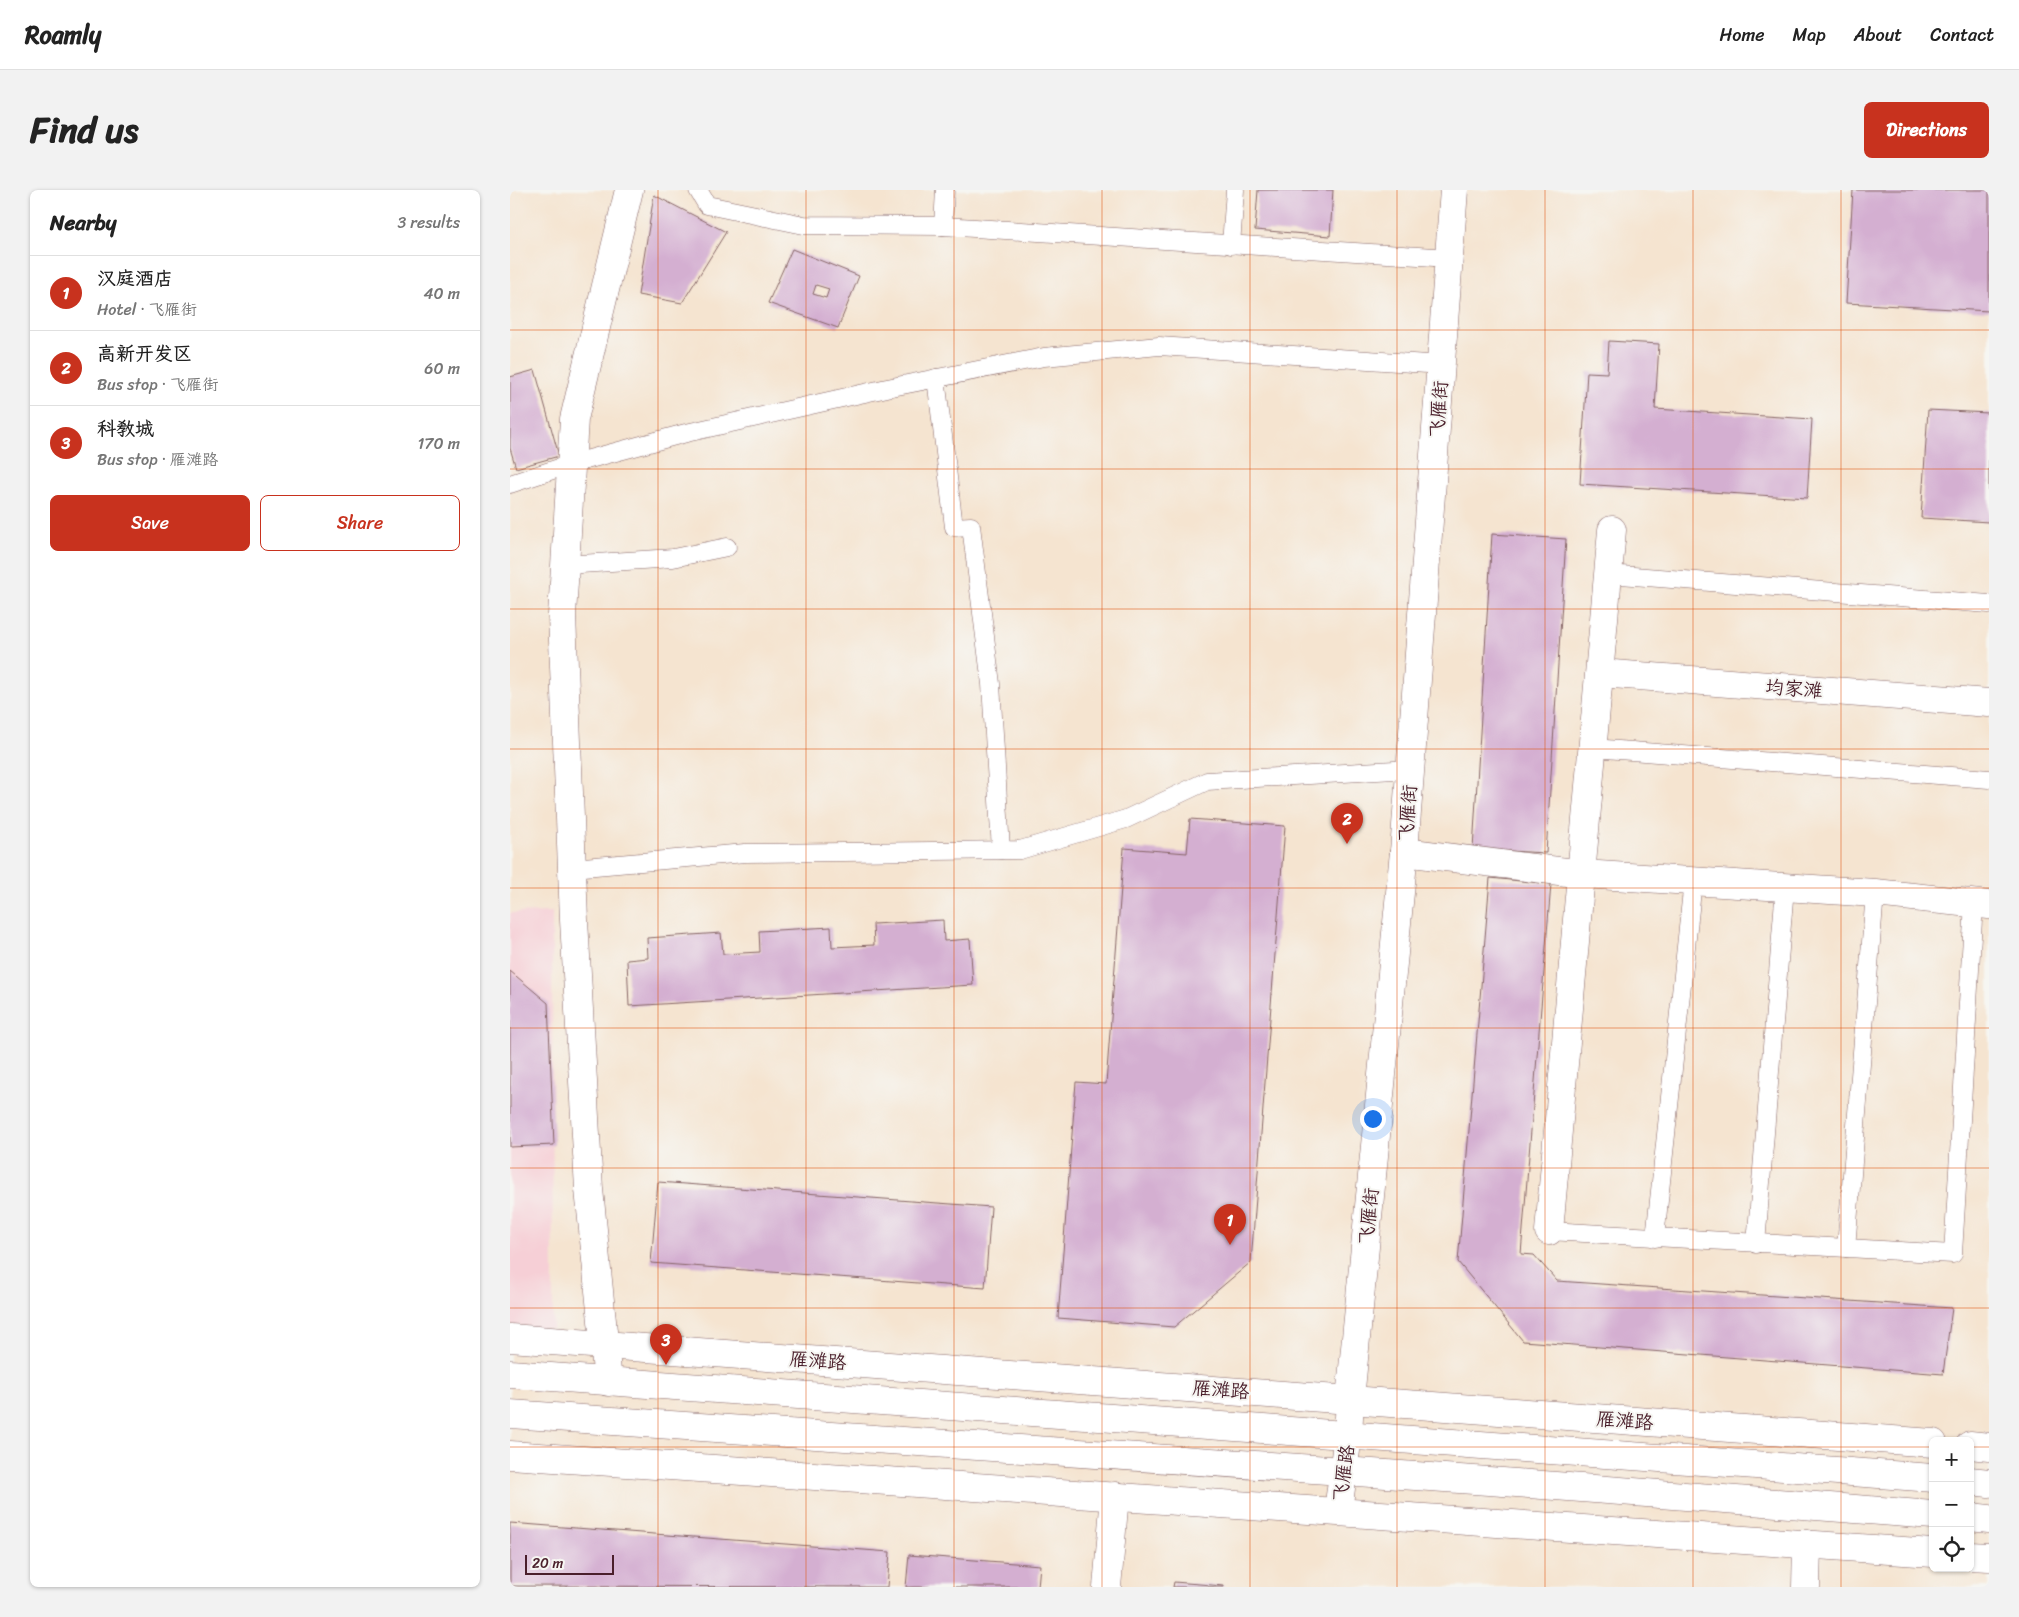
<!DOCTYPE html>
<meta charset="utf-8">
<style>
:root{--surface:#fff;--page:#f2f2f2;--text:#222;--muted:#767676;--line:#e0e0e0;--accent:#c8321e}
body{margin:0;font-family:Sriracha,"LXGW WenKai TC",sans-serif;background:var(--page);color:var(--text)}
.controls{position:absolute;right:15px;bottom:15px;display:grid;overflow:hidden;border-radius:8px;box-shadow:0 1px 4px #0004}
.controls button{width:45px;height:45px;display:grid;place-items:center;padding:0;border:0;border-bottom:1px solid var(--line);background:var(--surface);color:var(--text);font:25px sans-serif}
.scale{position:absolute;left:15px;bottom:12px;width:89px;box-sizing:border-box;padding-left:5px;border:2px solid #4a1f2b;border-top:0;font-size:14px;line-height:18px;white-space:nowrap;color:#4a1f2b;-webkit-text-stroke:4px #f6f6f2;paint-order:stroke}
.you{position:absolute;left:862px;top:928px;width:18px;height:18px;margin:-12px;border:4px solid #fff;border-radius:50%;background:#1a73e8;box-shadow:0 0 0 8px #1a73e833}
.badge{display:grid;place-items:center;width:32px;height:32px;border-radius:50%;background:var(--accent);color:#fff;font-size:16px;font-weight:700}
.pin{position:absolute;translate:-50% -41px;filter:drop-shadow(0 1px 2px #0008)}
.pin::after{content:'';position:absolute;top:26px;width:18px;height:15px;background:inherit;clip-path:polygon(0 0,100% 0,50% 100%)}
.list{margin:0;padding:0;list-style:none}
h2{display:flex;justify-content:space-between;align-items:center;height:65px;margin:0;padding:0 20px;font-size:21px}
h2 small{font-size:16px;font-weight:400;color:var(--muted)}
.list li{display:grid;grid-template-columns:32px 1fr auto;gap:15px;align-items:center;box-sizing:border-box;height:75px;padding:0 20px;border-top:1px solid var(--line)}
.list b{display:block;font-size:19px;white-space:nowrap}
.list p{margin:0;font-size:16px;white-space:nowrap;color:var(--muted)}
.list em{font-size:16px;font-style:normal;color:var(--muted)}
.actions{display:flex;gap:10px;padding:15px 20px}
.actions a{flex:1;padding:11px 0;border:1px solid var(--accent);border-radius:8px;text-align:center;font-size:18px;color:var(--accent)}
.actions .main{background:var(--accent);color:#fff}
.icon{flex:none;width:28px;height:28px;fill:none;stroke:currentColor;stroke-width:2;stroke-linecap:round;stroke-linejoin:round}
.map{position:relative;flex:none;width:1479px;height:1397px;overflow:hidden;border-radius:8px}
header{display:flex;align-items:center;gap:30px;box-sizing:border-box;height:70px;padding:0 25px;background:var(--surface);border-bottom:1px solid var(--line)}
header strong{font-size:24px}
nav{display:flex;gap:28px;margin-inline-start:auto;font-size:18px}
.intro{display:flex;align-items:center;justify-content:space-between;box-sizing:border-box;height:120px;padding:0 30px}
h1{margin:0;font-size:35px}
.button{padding:12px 22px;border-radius:8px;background:var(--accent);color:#fff;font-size:18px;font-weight:700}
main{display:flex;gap:30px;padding:0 30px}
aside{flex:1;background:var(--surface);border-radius:8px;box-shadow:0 1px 4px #0004}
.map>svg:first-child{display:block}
</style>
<header>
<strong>Roamly</strong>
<nav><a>Home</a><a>Map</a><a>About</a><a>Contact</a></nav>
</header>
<div class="intro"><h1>Find us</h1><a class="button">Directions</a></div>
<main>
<aside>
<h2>Nearby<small>3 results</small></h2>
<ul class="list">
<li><span class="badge">1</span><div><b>汉庭酒店</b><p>Hotel · 飞雁街</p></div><em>40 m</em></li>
<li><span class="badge">2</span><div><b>高新开发区</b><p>Bus stop · 飞雁街</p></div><em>60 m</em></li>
<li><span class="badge">3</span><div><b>科教城</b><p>Bus stop · 雁滩路</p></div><em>170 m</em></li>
</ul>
<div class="actions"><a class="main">Save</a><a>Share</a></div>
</aside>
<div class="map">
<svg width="1479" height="1397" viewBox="0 0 1479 1397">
<rect width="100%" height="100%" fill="#f6f6f2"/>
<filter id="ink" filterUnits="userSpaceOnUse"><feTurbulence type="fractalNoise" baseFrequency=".02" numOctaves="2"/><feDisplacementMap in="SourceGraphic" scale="10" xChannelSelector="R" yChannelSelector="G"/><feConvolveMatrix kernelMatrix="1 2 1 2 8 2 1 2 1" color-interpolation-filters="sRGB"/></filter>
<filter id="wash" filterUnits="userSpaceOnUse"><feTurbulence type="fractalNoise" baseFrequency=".0096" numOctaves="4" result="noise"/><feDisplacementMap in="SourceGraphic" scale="20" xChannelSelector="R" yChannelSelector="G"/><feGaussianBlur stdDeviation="1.12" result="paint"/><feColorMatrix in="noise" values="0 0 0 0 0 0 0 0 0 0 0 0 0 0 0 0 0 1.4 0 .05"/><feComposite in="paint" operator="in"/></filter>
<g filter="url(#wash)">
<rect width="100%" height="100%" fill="#f5e4d0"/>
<polygon fill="#f6cfd6" points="42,722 43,1139 0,1135 0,723"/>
<g id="blocks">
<g fill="#d4afd1" fill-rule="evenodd">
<polygon points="748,0 823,0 820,46 745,40"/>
<polygon points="1343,0 1479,0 1479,121 1336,113"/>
<polygon points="144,5 216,42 172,113 128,105"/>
<path d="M282 59 349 86 328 138 258 113ZM306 95 319 99 316 108 303 104Z"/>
<polygon points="1099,151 1149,154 1145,219 1302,229 1297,308 1070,294 1077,182 1097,183"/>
<polygon points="25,180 49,266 6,278 0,258 0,187"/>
<polygon points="1418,220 1479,223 1479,332 1411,328"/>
<polygon points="982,344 1056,349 1036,663 963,659"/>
<polygon points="680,629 775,636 741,1072 664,1137 548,1128 566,892 596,894 614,658 677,663"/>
<polygon points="980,688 1041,694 1011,1064 1024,1065 1047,1091 1442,1118 1433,1184 1013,1151 948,1072"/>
<polygon points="433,730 434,751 460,749 463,795 119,816 117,770 138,768 137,748 211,743 213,764 250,762 249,741 321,737 322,757 364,755 363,734"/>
<polygon points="0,781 38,813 44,955 0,957"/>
<polygon points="148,992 481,1017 475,1098 141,1073"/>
<polygon points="0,1333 380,1362 377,1397 0,1396"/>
<polygon points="399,1365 530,1375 528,1397 396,1397"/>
<polygon points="664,1392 714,1396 714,1397 663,1397"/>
</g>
</g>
</g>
<g filter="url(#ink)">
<use href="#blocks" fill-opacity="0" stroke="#866465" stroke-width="1"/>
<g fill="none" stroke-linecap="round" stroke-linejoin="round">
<defs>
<g id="service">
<polyline points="188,0 197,15 294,35 433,36"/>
<polyline points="435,0 433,36 940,68"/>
<polyline points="721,55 725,0"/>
<polyline points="426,188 444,337 461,336 481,494 491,660"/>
<polyline points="0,294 61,274 176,243 377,198 534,167 649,156 932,175"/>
<polyline points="55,375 163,368 217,357"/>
<polyline points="1098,384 1479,414"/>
<polyline points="1083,558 1479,589"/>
<polyline points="62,678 235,663 510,660 616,629 697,591 901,579"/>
<polyline points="1039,1041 1443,1064 1464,713"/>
<polyline points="1145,1048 1183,691"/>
<polyline points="1246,1054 1275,697"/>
<polyline points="1336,1058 1365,703"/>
</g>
<g id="minor">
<polyline points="1090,483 1479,513"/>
<polyline points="894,662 1073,684 1365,703 1479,715"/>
<polyline points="1039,1041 1102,340"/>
<polyline points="0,1148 1423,1253"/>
<polyline points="98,1192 79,999 64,730 52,425 64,229 119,0"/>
<polyline points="1460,1255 1479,1257"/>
<polyline points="0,1265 1423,1363"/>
<polyline points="1460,1366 1479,1367"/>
<polyline points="597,1397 605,1306"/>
<polyline points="1296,1397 1297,1354"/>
</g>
<g id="secondary">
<polyline points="0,1184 1423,1288"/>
<polyline points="0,1224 993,1292 1423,1325"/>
<polyline points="1460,1291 1479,1293"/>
<polyline points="828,1321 838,1245 840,1209 894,662 944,0"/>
<polyline points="1460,1327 1479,1329"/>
</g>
</defs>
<use href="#service" stroke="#866465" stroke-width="19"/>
<use href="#minor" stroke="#866465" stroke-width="29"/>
<use href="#secondary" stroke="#866465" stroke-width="29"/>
<use href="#service" stroke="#fff" stroke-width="18"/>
<use href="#minor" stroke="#fff" stroke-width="28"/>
<use href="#secondary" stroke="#fff" stroke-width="28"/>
</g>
</g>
<path fill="none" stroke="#e0560e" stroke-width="1" stroke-opacity="0.55" d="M148 0V1397M296 0V1397M444 0V1397M592 0V1397M740 0V1397M887 0V1397M1035 0V1397M1183 0V1397M1331 0V1397M0 140H1479M0 279H1479M0 419H1479M0 559H1479M0 698H1479M0 838H1479M0 978H1479M0 1118H1479M0 1257H1423M1460 1257H1479"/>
<g text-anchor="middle" stroke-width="4" stroke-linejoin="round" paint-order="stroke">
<g font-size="19" fill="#4a1f2b" stroke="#f6f6f2">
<text transform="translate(928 219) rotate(-86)" y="7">飞雁街</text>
<text transform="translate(1284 498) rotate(4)" y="7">均家滩</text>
<text transform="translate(897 623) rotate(-86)" y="7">飞雁街</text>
<text transform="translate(858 1026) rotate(-84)" y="7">飞雁街</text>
<text transform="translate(308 1170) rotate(4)" y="7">雁滩路</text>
<text transform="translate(711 1199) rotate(4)" y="7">雁滩路</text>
<text transform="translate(1115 1230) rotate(4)" y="7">雁滩路</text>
<text transform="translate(833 1283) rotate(-82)" y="7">飞雁路</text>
</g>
</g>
</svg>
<div class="controls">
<button>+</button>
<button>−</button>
<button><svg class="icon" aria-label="locate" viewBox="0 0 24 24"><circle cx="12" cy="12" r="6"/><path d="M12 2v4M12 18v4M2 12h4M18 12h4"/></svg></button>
</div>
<div class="scale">20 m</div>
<div class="you"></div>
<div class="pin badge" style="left:720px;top:1055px">1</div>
<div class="pin badge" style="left:837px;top:654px">2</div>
<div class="pin badge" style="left:156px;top:1175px">3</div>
</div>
</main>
